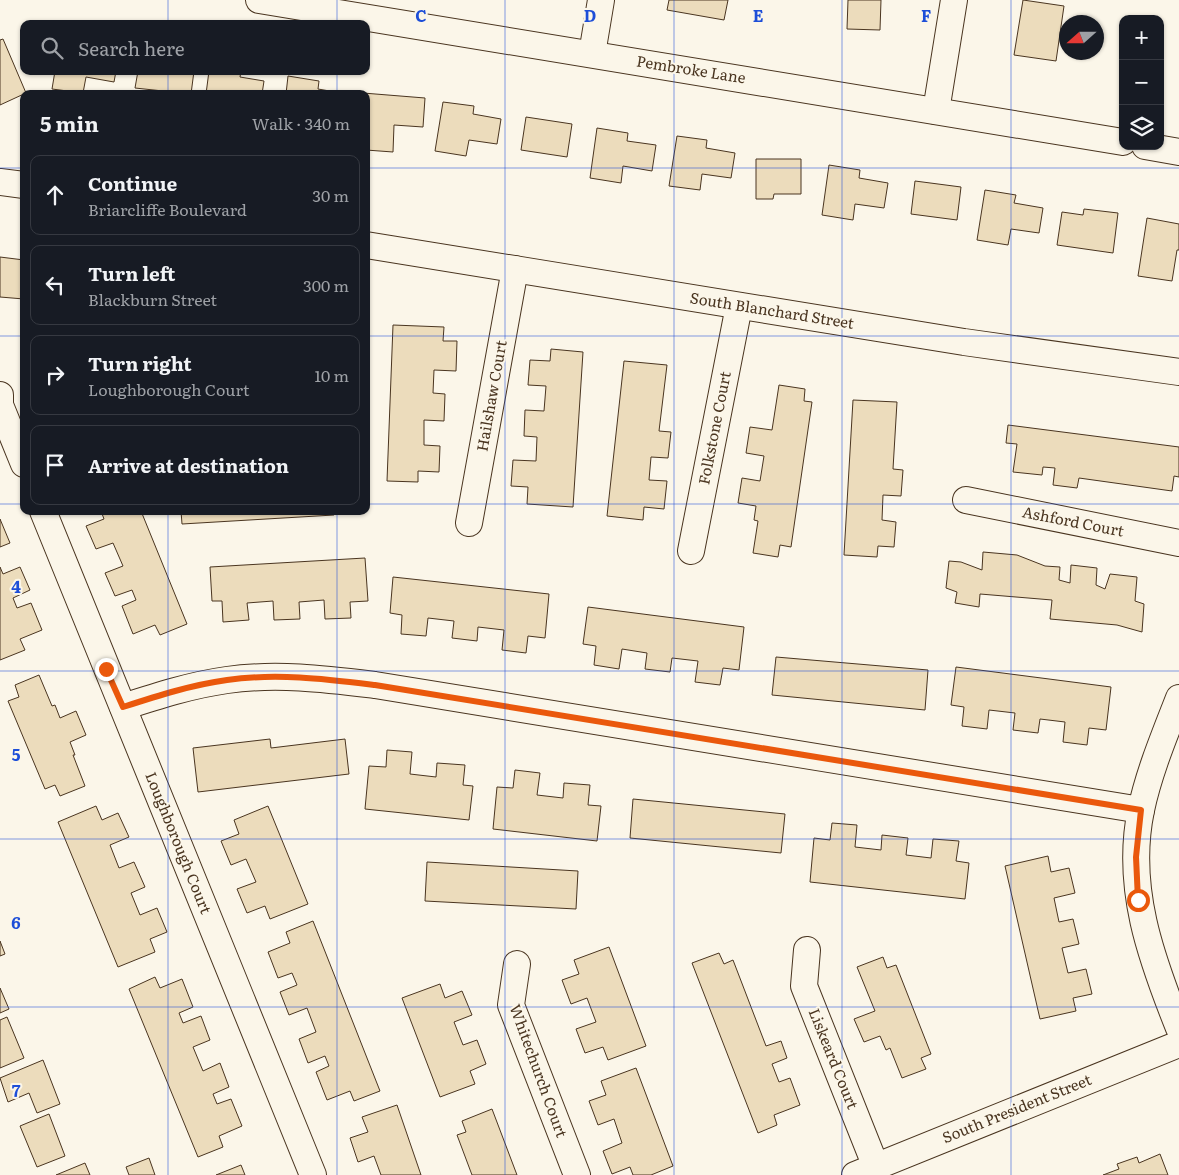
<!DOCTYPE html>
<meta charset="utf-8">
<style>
:root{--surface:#171b24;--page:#242831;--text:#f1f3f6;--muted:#9ea1a6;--line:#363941}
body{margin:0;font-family:Literata,serif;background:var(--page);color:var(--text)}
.controls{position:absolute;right:15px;top:15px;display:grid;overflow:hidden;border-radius:10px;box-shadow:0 1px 4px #0004}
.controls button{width:45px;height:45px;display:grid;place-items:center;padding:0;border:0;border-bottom:1px solid var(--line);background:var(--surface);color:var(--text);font:25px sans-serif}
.compass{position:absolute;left:1059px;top:15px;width:45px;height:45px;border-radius:50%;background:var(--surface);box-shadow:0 1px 4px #0004;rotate:249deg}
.stop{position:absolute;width:15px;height:15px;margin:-11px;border:4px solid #ea580c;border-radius:50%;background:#fff}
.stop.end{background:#ea580c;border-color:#fff;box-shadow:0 1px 5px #0008}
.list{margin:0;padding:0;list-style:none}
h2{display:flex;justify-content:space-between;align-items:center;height:65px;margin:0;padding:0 20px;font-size:21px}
h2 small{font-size:16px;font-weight:400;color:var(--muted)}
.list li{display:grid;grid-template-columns:32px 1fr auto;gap:15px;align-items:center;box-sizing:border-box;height:80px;margin:0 10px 10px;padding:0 10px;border:1px solid var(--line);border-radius:10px}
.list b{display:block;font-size:19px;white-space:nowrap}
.list p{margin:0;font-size:16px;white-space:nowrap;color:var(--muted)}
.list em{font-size:16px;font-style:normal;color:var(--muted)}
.icon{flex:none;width:28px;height:28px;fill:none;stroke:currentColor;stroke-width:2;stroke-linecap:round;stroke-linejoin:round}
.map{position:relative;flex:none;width:1179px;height:1175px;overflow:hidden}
.search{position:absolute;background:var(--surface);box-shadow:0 1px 4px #0004;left:20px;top:20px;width:350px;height:55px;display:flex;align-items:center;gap:12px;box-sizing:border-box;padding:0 18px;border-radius:10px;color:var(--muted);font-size:19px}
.panel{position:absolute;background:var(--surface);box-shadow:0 1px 4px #0004;left:20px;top:90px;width:350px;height:425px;border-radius:10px}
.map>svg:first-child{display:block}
</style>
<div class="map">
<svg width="1179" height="1175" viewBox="0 0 1179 1175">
<rect width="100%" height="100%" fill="#fbf6e9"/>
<g fill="#ecdcbc" stroke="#4a3520">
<polygon points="669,0 728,0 724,20 667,10"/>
<polygon points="848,0 881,0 880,30 847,29"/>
<polygon points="1023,0 1064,6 1056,61 1014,55"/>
<polygon points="3,39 26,93 0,105 0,40"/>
<polygon points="55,71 116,71 114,82 86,77 83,93 52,89"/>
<polygon points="138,71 194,71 191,94 135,88"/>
<polygon points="209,71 241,71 240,77 264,81 262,94 206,94"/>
<polygon points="288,76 319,81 318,89 347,94 286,94"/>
<polygon points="363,93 425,98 423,127 394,125 393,152 366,150 366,94"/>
<polygon points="443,102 474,106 473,114 501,119 497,144 469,140 466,156 435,151"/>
<polygon points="526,117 572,124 567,157 521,150"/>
<polygon points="597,128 628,133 627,141 656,145 652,171 623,166 621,183 590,178"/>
<polygon points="677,136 707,140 706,148 735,153 731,178 702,174 700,190 669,186"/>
<polygon points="756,159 801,159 801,194 774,194 773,199 756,199"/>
<polygon points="829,165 860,170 859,178 888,183 884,208 855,204 853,220 822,215"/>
<polygon points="915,181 961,187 957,220 911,214"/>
<polygon points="985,190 1016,195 1014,203 1043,208 1039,233 1011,229 1008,245 977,240"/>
<polygon points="1084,209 1118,213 1113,253 1057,245 1062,212 1083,215"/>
<polygon points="1147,218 1179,224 1179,250 1177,250 1172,281 1138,276"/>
<polygon points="0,257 24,260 24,299 0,297"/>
<polygon points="393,325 444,327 443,341 457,341 456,371 434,370 433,393 445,394 444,421 424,420 424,445 440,446 439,472 418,471 418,482 387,481"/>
<polygon points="551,349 583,352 573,507 527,504 528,487 511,486 513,460 536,461 537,437 524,436 525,410 544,411 546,386 528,385 530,360 550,361"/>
<polygon points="624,361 667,365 659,431 671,432 668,458 651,457 649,480 667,481 664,509 644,507 643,520 607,516"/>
<polygon points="779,385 805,389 804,401 812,402 791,547 780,545 778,557 753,553 758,521 754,520 756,506 738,503 742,478 760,481 764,456 746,453 750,427 772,430"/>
<polygon points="853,400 897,402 893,469 903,470 901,496 883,495 882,520 896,522 894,547 878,546 877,557 844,555"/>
<polygon points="1008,425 1179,447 1179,477 1174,476 1172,491 1079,478 1077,488 1053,485 1055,468 1043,467 1042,475 1013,472 1017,444 1006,443"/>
<polygon points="101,511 141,511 187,624 160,635 155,625 133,634 122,606 136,600 132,590 115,596 105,573 123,566 113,543 96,549 86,526 104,519"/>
<polygon points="181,511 334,511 334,515 182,524"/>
<polygon points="0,519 10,543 0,547"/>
<polygon points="983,552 1017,555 1045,566 1060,567 1059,580 1070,583 1071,565 1097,568 1096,585 1105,589 1110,574 1137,577 1135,601 1144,604 1142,632 1117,625 1050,619 1052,600 980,594 979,607 955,603 957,592 946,588 949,561 961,562 982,570"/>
<polygon points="365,558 368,601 350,602 351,618 325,619 324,600 299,602 300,619 274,620 273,601 247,603 249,620 223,622 222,601 212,601 210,567"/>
<polygon points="0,567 3,574 20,567 30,590 13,598 17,608 31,603 42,630 20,639 25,650 0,660"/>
<polygon points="393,577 549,594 545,638 528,636 526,653 502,650 504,630 478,627 477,641 452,638 454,621 428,618 426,636 401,634 402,615 390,613"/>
<polygon points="588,607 744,627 739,670 723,668 720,685 695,682 698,661 672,658 670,672 645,669 647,653 622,649 619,669 594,665 596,646 583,644"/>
<polygon points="776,657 928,670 925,710 772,695"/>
<polygon points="956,667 1111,687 1106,730 1089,728 1087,745 1063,742 1065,722 1040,719 1038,733 1013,730 1015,713 989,710 987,729 962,726 964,707 951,705"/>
<polygon points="39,675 52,706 55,705 60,718 76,711 86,735 70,742 75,755 73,755 85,786 60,796 55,785 45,789 8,701 19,697 15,685"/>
<polygon points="270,739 271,748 345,739 349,774 198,792 193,748"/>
<polygon points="387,750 412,752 410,774 436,777 437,763 465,765 463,785 473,786 469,820 365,809 369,766 386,767"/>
<polygon points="515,770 540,773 537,795 563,798 564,783 590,785 588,805 601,806 597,841 493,829 497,787 513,788"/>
<polygon points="633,799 785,814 781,853 630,838"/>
<polygon points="96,806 102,820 118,813 129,837 110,845 119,868 134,862 145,887 131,893 140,915 157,908 167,932 150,939 155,952 118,967 58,822"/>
<polygon points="268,806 308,904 270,919 265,906 247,913 237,889 256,882 246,859 231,865 221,841 239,834 234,820"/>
<polygon points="832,823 857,825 855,847 881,850 882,835 908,838 906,855 931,858 933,839 959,841 956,861 969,863 965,899 810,882 814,838 830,840"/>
<polygon points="1048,856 1051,872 1069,868 1075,893 1054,898 1059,922 1073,919 1079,944 1062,948 1068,973 1086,969 1092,994 1073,998 1076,1011 1040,1019 1005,866"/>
<polygon points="427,862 578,871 576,909 425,901"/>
<polygon points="313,921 380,1091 354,1101 350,1091 327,1100 316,1072 329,1066 325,1056 308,1063 299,1039 316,1032 307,1008 289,1015 280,992 297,985 292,973 278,978 268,952 290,943 286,932"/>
<polygon points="0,941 5,954 0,956"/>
<polygon points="609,947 646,1046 608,1060 603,1047 585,1053 576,1029 596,1022 587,998 571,1004 562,980 579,974 574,960"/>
<polygon points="719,953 724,964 733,960 766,1046 781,1041 787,1058 772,1064 779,1082 790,1078 800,1105 774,1115 777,1125 758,1133 692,963"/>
<polygon points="883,957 887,968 896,965 931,1054 921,1058 926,1069 902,1078 890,1048 886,1050 880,1036 864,1042 854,1019 875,1011 857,967"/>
<polygon points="155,977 160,988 182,979 193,1007 179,1013 183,1023 201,1016 210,1040 193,1047 203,1071 220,1063 229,1087 213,1094 217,1104 231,1099 242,1126 219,1136 223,1147 198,1157 129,989"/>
<polygon points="440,984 445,998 462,991 472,1015 454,1022 463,1045 477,1040 486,1064 470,1071 475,1084 440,1097 402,998"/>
<polygon points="0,988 9,1009 0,1013"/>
<polygon points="7,1017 24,1058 0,1068 0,1020"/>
<polygon points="43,1060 60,1104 37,1113 29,1093 8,1102 0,1078"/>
<polygon points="636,1068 673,1166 651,1175 633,1175 630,1167 612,1174 603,1151 622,1143 614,1119 598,1125 589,1101 606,1095 601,1081"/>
<polygon points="397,1105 421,1175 381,1175 374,1156 358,1162 350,1138 368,1132 362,1117"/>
<polygon points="492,1109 517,1175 472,1175 457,1135 466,1132 462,1121"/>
<polygon points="49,1114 65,1156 37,1167 20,1126"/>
<polygon points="1160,1154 1168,1175 1103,1175 1119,1169 1117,1164 1137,1157 1139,1163"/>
<polygon points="149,1158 155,1175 129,1175 126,1167"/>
<polygon points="85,1163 90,1175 56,1175"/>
<polygon points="241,1165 245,1175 216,1175"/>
</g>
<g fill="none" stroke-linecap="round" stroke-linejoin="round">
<defs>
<g id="minor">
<polyline points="259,0 1123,142"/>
<polyline points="592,54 601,0"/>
<polyline points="936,111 954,0"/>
<polyline points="1145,146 1179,152"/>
<polyline points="0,182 24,185"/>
<polyline points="366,245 964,342 1179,372"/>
<polyline points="0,395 0,405 24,464"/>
<polyline points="966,500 1179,543"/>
<polyline points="43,511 313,1175"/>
<polyline points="469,523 515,269"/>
<polyline points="691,551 739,306"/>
<path d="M1179 698C1165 734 1149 772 1141 810 1125 887 1151 958 1179 1028"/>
<path d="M123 707C157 696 191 685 227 680 277 673 325 679 375 685L1141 810"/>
<polyline points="807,950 804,986 876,1167"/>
<polyline points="517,964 511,1005 577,1175"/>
<polyline points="855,1175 1179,1044"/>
</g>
</defs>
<use href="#minor" stroke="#4a3520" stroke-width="28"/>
<use href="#minor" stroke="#fbf6e9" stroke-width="26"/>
</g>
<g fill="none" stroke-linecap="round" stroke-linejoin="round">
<path stroke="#ea580c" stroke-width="6" d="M106 669 123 707C157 696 191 685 227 680 277 673 325 679 375 685L1141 810 1136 857 1138 900"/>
</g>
<path fill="none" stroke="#1d4ed8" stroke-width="1" stroke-opacity="0.55" d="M168 0V24M337 0V24M505 0V1175M674 0V1175M842 0V1175M1011 0V1175M168 71V94M337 71V94M0 168H24M366 168H1179M0 336H24M366 336H1179M0 504H24M366 504H1179M168 511V1175M337 511V1175M0 671H1179M0 839H1179M0 1007H1179"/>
<g text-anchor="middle" stroke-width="4" stroke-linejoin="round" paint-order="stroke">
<g font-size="15" fill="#4a3520" stroke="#fbf6e9">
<text transform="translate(691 70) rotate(9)" y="5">Pembroke Lane</text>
<text transform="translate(772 311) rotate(9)" y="5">South Blanchard Street</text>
<text transform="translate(492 396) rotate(-80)" y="5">Hailshaw Court</text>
<text transform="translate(715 428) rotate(-79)" y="5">Folkstone Court</text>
<text transform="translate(1073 522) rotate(11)" y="5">Ashford Court</text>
<text transform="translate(178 843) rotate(68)" y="5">Loughborough Court</text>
<text transform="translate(833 1059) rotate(68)" y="5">Liskeard Court</text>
<text transform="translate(538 1071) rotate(70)" y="5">Whitechurch Court</text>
<text transform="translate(1017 1109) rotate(-22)" y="5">South President Street</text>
</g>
</g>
<g font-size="16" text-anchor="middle" font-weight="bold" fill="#1d4ed8" stroke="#fbf6e9" stroke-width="4" stroke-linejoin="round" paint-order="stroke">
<text x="421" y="22">C</text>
<text x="590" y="22">D</text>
<text x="758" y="22">E</text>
<text x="926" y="22">F</text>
<text x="16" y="593">4</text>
<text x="16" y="761">5</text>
<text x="16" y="929">6</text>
<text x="16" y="1097">7</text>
</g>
</svg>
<div class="controls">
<button>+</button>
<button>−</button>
<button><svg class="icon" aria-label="layers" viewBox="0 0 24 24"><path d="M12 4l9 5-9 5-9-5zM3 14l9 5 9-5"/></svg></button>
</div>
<svg class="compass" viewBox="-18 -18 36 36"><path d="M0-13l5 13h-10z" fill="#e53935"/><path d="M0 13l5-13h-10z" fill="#9ea1a6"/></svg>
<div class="stop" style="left:1138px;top:900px"></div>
<div class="stop end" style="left:106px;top:669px"></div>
<div class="search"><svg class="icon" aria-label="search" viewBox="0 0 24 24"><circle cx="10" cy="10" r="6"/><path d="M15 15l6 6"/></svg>Search here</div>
<section class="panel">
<h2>5 min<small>Walk · 340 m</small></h2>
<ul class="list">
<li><svg class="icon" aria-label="ahead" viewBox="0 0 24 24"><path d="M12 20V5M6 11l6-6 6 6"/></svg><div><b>Continue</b><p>Briarcliffe Boulevard</p></div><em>30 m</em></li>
<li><svg class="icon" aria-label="left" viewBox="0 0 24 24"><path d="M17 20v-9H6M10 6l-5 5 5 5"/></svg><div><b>Turn left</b><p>Blackburn Street</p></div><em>300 m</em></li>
<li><svg class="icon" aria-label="right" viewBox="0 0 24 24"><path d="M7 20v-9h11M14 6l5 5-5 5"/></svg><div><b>Turn right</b><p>Loughborough Court</p></div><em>10 m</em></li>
<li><svg class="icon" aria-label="arrive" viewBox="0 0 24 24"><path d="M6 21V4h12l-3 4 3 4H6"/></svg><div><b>Arrive at destination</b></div></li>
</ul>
</section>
</div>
